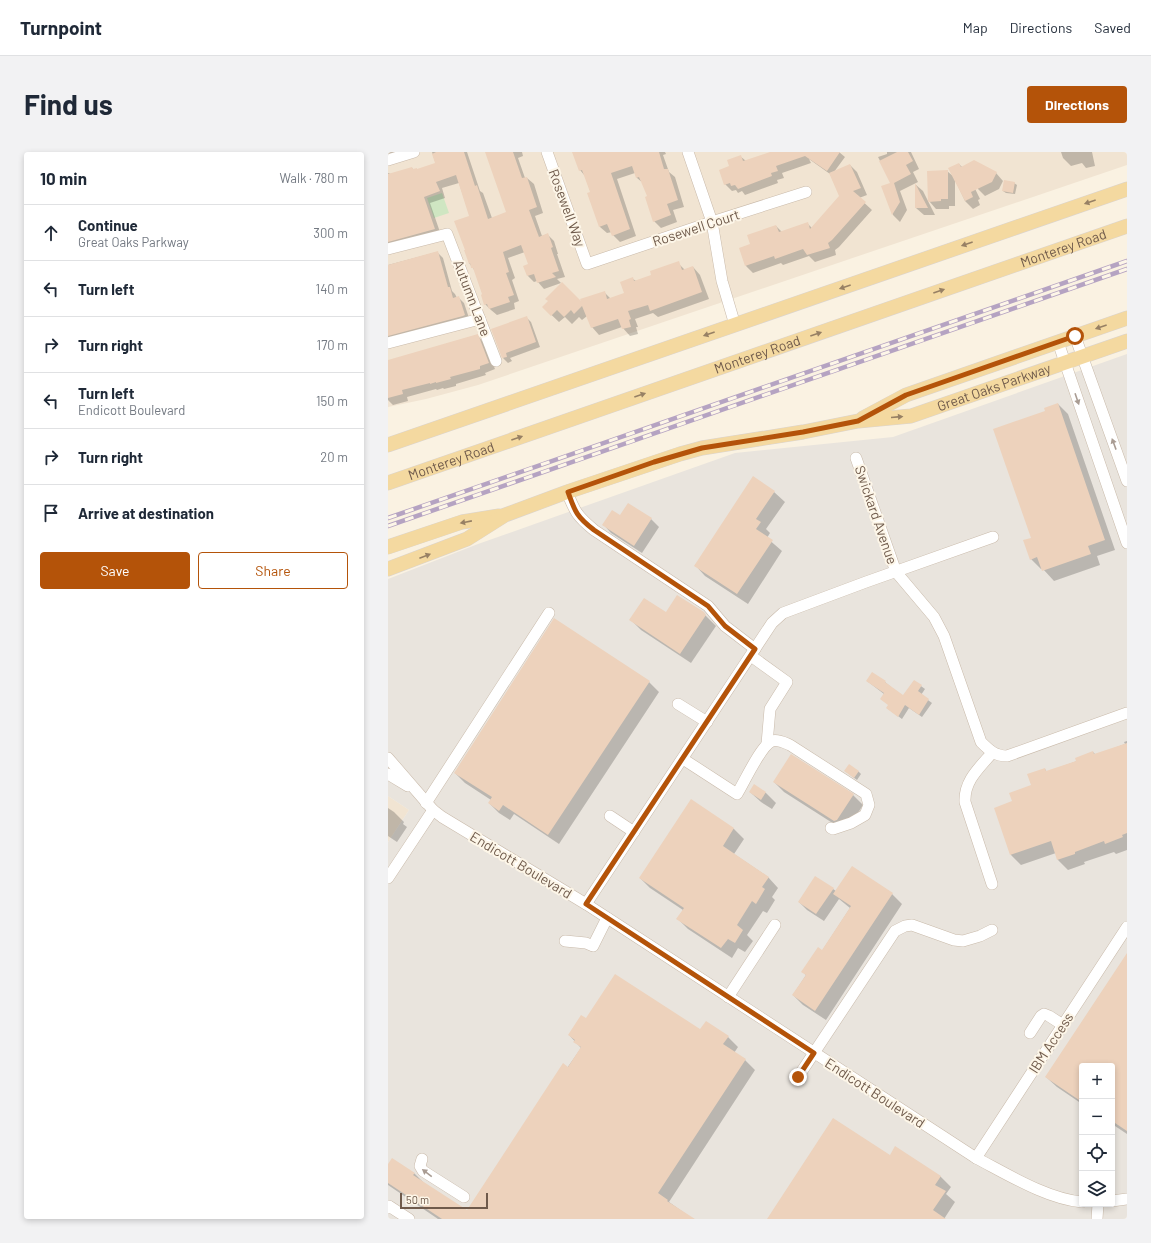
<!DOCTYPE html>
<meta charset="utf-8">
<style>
:root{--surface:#fff;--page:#f2f2f3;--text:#1f2937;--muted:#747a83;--line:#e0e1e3;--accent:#b45309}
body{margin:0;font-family:Barlow,sans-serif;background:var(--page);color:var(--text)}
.controls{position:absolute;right:12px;bottom:12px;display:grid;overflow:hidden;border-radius:4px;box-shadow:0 2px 6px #0003}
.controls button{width:36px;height:36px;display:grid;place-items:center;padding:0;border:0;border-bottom:1px solid var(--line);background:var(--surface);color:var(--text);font:20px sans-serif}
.scale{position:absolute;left:12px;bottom:10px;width:88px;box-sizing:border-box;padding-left:4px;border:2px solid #6f5a4b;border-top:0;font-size:11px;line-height:14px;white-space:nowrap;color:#6f5a4b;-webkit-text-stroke:3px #fdf6e8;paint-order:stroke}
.stop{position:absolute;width:12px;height:12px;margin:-9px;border:3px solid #b45309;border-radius:50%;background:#fff}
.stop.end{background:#b45309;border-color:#fff;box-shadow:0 1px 4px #0008}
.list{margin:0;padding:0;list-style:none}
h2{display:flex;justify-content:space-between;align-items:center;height:52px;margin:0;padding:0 16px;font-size:17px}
h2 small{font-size:13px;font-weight:400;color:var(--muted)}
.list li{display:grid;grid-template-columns:26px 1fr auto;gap:12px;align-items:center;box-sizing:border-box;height:56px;padding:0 16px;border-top:1px solid var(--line)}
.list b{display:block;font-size:15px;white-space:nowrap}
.list p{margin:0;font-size:13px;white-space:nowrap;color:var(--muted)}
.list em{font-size:13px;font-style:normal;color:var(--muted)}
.actions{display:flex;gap:8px;padding:12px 16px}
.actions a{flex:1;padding:9px 0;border:1px solid var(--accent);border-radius:4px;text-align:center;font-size:14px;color:var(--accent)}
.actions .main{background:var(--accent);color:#fff}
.icon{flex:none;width:22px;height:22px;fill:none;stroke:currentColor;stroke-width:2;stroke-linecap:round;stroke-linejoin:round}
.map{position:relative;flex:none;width:739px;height:1067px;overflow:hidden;border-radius:4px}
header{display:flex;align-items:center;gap:24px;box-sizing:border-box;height:56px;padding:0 20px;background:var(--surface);border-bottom:1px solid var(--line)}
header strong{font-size:19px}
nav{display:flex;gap:22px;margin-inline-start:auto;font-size:14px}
.intro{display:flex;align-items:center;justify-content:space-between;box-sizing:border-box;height:96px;padding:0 24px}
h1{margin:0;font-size:28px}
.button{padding:10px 18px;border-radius:4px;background:var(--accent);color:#fff;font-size:14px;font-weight:700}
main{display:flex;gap:24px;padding:0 24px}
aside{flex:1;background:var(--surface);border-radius:4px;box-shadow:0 2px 6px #0003}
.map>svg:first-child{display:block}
</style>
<header>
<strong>Turnpoint</strong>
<nav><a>Map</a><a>Directions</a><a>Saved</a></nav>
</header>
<div class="intro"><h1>Find us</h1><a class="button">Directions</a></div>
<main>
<aside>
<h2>10 min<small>Walk · 780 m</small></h2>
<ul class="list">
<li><svg class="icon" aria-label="ahead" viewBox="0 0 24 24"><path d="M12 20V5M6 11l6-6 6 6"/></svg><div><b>Continue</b><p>Great Oaks Parkway</p></div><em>300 m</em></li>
<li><svg class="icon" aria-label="left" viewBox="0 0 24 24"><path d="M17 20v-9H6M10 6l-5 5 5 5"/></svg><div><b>Turn left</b></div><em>140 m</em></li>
<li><svg class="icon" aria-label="right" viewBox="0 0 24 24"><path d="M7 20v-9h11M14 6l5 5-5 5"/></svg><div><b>Turn right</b></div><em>170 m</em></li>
<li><svg class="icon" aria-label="left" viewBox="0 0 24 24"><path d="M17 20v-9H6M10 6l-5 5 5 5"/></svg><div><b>Turn left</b><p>Endicott Boulevard</p></div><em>150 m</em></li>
<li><svg class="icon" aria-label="right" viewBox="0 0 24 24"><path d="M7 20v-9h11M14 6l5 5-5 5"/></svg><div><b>Turn right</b></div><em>20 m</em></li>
<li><svg class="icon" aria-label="arrive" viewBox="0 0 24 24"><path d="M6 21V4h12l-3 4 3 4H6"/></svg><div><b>Arrive at destination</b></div></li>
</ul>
<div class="actions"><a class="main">Save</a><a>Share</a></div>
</aside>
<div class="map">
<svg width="739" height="1067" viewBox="0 0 739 1067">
<rect width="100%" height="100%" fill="#faf2e2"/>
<g fill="#f1e4d2">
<polygon points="0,0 739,0 739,13 90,233 38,247 0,255"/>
<polygon points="0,644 21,658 0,690"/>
</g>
<path fill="#e9e4dd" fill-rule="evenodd" d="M739 202V1067H0V690L21 658 0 644V427L90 392 347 301 505 285ZM694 914H724V1052H694Z"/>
<polygon fill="#cfe6c2" points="54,41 61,61 46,66 39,46"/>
<g fill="#0003">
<polygon points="0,0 16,0 0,5"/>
<polygon points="44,0 79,0 92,39 95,41 104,66 120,61 98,0 134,0 135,4 130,6 137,26 139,26 146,32 155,61 147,64 154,84 159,82 166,89 170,102 169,102 177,125 169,127 173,131 156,137 149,129 146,130 140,124 141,113 137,100 120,106 127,126 124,128 131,149 126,151 127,157 109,163 103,158 97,152 95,143 87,119 81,111 82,64 71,31 54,36 57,46 42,51 53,83 0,100 0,21 3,22 24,16 26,18 30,18 48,12"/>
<polygon points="185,0 277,0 278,2 275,3 281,20 287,25 296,55 285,58 289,70 273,76 266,69 260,45 255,31 249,26 247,21 229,27 248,84 232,90 225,83 224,80 219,81 212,75 200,42 203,41 197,24 192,18"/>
<polygon points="385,0 451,0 457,5 446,20 462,13 469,20 479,43 471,46 484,58 451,95 447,98 448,103 427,110 421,104 395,113 393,111 365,121 358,114 363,92 388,74 394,80 419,71 424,76 452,44 442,22 421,7 423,11 394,21 396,26 389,28 390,31 357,43 354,39 350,41 348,38 344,39 337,32 342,15 352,4 358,9"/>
<polygon points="499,0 523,0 531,17 525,20 530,30 512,39 519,58 512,70 505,63 495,35 504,32 490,5 499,2"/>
<polygon points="673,0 704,0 707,14 698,16 694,11 683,14 675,6"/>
<polygon points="588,10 608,21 615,29 611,37 597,44 590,37"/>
<polygon points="571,12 579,20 592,47 590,48 592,53 585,57 577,49 567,28 567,54 561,54 561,57 548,57 541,49 559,19 566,25"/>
<polygon points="626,31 629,33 627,42 618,41 615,39"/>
<polygon points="528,33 535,39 547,63 536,63 528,56"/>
<polygon points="49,100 55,106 64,139 67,142 69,146 70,145 76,151 82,169 0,193 0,113"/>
<polygon points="290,111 297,118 305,115 312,123 321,147 270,165 265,161 247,167 250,175 248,175 250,182 242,184 234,175 211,183 204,175 199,164 194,168 191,165 184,172 177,165 171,170 155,155 195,153 216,140 223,147 238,142 245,127 248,129 265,124"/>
<polygon points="138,165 143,170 152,195 122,206 124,209 120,211 115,206"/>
<polygon points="89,183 95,190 107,217 97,221 98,223 68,232 68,234 56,237 55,236 49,238 48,237 19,245 20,249 5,253 0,248 0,209"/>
<polygon points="670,252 680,262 727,398 709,404 712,413 666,429 655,417 653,417 643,407 659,259"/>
<polygon points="386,340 397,350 378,377 382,381 379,386 394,399 360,452 317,424 307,413"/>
<polygon points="232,365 263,367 271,375 254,401 223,381 216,373"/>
<polygon points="315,461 328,474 303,511 253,478 243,468"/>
<polygon points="479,529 497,530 515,545 526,529 537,537 533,543 544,551 534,565 521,556 514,567 499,556 501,553 496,542"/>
<polygon points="261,530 271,540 171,692 126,662 122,668 111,661 101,651 103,648 77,631 67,621"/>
<polygon points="739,589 739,698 728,702 726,700 696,710 697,712 680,718 670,708 668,701 633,713 623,703 625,650 644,634 657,617 659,620 689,609 705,600 708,603 737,592 736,590"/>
<polygon points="457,619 470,619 473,622 469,628"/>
<polygon points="386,630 465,643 475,653 459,678 457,679 396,640"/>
<polygon points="366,634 378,641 388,651 384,657 373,650 362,640"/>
<polygon points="303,649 346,677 356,687 346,702 380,725 390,736 384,745 387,748 379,761 375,759 359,783 365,789 357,800 350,796 344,806 300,777 290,767 295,758 262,736 252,726"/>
<polygon points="0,656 6,660 16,670 15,672 19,675 9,690 0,684"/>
<polygon points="445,737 448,739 504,742 514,752 438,868 415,853 405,843 418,823 415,820 434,799 462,756 451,747 436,769 419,758 411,750"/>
<polygon points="739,803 739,982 724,972 724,914 694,914 694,952 669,935 658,925"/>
<polygon points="199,868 312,879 340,885 350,895 346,901 357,908 367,918 281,1050 305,1067 50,1067 0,1033 0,1013 26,1021 37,1032 79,1060 193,896 181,883"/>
<polygon points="502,1004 552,1024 563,1035 558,1042 567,1050 556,1067 380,1067"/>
</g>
<g fill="#edd2bc">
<polygon points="48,0 76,0 87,34 89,33 100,67 118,60 97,0 125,0 134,26 139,25 149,55 141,58 151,85 160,81 165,95 163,96 171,119 164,121 168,125 149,131 146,122 139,124 135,114 140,112 133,93 115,100 121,120 118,121 126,143 120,145 122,150 101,157 99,152 96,153 93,143 94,142 85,116 83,116 82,111 81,112 76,98 77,98 66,69 81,64 68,23 48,30 52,39 36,45 47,77 0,90 0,22 24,15 25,17 29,16 29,17 47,11 44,2"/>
<polygon points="184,0 271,0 276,17 280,17 290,48 279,52 283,63 265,70 257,45 259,44 251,25 248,26 244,14 223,21 242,77 224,84 219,72 211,75 199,41 202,40 194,18 191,19"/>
<polygon points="382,0 452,0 439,19 417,4 388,14 390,19 383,21 384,24 363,32 350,37 347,33 343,34 342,31 336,33 331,18 341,14 339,8 353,3 355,9"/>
<polygon points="509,0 520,0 525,9 518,13 523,22 506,31 512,50 504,63 493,34 502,31 491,9"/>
<polygon points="586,8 609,20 604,30 583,40 585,45 577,49 560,16 571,11 573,15"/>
<polygon points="462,12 473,36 465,39 478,50 444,88 440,91 442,96 419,103 415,97 387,107 386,104 357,114 351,96 362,92 359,83 388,73 391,80 420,70 422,77 451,44 441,21"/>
<polygon points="560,18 560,47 553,47 553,49 540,50 539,19"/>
<polygon points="616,28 627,30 625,41 614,39"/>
<polygon points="527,31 540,56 527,56"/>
<polygon points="50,99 60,135 62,135 65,146 71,144 77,163 75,164 0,184 0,113"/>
<polygon points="291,109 294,118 305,114 314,140 262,159 260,153 240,159 243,167 241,168 243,175 234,177 230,167 203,176 194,154 186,162 183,158 176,165 169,158 163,164 154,155 160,149 157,147 174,130 193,149 192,147 217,139 219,147 236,141 232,130 245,125 246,129 263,123 262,119"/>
<polygon points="139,164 148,190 118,201 119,205 114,206 103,177"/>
<polygon points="90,182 101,211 92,214 92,217 62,225 63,227 48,231 48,230 42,232 42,231 14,238 15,242 0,246 0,208"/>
<polygon points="670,251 717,388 700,394 703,402 654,419 649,405 642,408 635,388 643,386 605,277 657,259 656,256"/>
<polygon points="365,324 387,339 368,367 373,370 368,377 385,388 349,442 306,414"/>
<polygon points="240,351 264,366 246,394 214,373 224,358 232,363"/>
<polygon points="289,443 316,460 318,463 292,502 241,468 256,446 278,460"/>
<polygon points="166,466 262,529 160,683 115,653 111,659 100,651 104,645 66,621"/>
<polygon points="484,520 498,529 497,530 515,543 526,528 534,533 530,539 541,547 531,563 517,553 510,565 498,556 500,553 492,547 496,541 478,529"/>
<polygon points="739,591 739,681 734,683 735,685 717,692 716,689 687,700 687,702 669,708 663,689 622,703 606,656 624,649 621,641 643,633 639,622 657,616 658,619 688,609 687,606 705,599 706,602"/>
<polygon points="403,602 466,642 449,668 446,669 385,630"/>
<polygon points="461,612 471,619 466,626 456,619"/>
<polygon points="366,632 378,640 373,648 361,640"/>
<polygon points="303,647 346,676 335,694 381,725 374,735 377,737 368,752 364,749 349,773 355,778 347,791 340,787 333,796 288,767 296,756 251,726"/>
<polygon points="464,714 505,741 427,859 404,843 418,823 413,820 430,795 434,798 463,754 445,742"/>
<polygon points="427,724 446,736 428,762 410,750"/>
<polygon points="739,801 739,979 724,969 724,914 694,914 694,950 657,925"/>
<polygon points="227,822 312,877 318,869 341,884 335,892 358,907 270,1041 280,1048 279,1049 307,1067 54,1067 0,1031 0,1012 4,1006 27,1021 25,1023 79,1058 175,911 180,915 193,895 185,890 187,888 180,883 193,863 198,866"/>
<polygon points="445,966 502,1003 507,994 553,1024 547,1033 558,1039 545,1058 558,1067 379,1067"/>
</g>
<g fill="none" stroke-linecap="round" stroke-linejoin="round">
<defs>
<g id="minor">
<polyline points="159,0 199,112 324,70 418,40"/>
<polyline points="300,0 324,70 334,129 347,173"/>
<polyline points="0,8 26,0"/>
<polyline points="0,97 59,82 108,209"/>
<polyline points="687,184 739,329"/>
<polyline points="670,190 739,391"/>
<polyline points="0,191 92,167"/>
<path d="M468 306 508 420 546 465 556 484 593 590C601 598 607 604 619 604L739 561"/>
<path d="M179 340C187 360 189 364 206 378L320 454 337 474 367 497"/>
<polyline points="363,504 399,530 382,557 379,592"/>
<polyline points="290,552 319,570"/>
<path d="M0 606 45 658 54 665 198 752 588 1006C619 1022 659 1047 694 1050"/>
<path d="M295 607 349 642C356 631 373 593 384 589 390 587 397 591 402 593L478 642 481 653 477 663 463 671 445 677 443 676"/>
<polyline points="0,622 20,634"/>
<polyline points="38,651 161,461"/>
<polyline points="222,664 246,680"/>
<polyline points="0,726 45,658"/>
<path d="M604 732 577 650C576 629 591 616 604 601"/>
<polyline points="198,752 384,471 395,461 478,430 605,385"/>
<polyline points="177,789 198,791 205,794 219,766"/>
<polyline points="340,845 387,773"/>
<polyline points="642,881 653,864 656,862 661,864 675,873"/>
<polyline points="410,925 507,779 517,774 524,773 566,788 575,789 592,784 604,778"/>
<polyline points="588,1006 739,775"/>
<polyline points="34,1007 32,1014 35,1019 76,1045"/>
<polyline points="724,1049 739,1047"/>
<polyline points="0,1056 1,1054 21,1067"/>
<polyline points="709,1067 710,1052"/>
</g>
<g id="major">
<polyline points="475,266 518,243 739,166"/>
<polyline points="0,293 739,37"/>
<path id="s1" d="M0 331 739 74"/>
<polyline points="0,395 74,370 111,364"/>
<path id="s2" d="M0 417 79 387 117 363 179 340 292 302 314 296 415 280 470 269 523 264 739 189"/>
</g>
</defs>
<use href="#minor" stroke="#c9baaa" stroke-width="12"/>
<use href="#major" stroke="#dad4d0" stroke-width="15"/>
<use href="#minor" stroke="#fff" stroke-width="11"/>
<use href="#major" stroke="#f4d9a0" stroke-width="14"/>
<defs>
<g id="rail">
<polyline points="0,366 739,109"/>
<polyline points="0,374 739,117"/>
</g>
</defs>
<use href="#rail" stroke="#b5a3c2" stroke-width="4.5"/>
<use href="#rail" stroke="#fdf6e8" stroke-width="3" stroke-dasharray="9" stroke-linecap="butt"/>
</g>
<defs><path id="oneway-solid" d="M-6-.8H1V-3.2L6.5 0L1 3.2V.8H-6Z"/></defs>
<g fill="#978064">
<use href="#oneway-solid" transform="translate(702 50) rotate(161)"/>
<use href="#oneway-solid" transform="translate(579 92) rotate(161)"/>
<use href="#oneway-solid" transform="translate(457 135) rotate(161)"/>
<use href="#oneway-solid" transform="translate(551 139) rotate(-19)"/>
<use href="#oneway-solid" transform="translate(713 175) rotate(161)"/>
<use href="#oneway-solid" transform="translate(321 182) rotate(161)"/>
<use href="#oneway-solid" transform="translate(428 182) rotate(-19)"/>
<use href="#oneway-solid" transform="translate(252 243) rotate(-19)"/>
<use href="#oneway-solid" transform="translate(509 265) rotate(-5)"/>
<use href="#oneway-solid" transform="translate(129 286) rotate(-19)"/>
<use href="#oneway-solid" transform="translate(78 370) rotate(169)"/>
<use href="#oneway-solid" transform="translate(37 404) rotate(-21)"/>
</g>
<g fill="#a99c93">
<use href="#oneway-solid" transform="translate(689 247) rotate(71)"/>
<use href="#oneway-solid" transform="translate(726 292) rotate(-110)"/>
<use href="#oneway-solid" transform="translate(39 1021) rotate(-143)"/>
</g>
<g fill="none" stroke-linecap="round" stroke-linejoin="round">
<path stroke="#b45309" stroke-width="5" d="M410 925 426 901 198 752 367 497 337 474 320 454 206 378C189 365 187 360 180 340L266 310 314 296 415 280 470 269 518 243 687 184"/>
</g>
<g text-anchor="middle" stroke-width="4" stroke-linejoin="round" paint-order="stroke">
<g font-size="14" fill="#6f5a4b" stroke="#fdf6e8">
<text transform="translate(179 56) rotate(70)" y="5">Rosewell Way</text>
<text transform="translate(308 76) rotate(-18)" y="5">Rosewell Court</text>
<text dy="5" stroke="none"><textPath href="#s1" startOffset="715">Monterey Road</textPath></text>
<text transform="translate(84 146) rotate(69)" y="5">Autumn Lane</text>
<text dy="5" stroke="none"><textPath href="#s1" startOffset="391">Monterey Road</textPath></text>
<text dy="5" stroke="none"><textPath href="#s2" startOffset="637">Great Oaks Parkway</textPath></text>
<text dy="5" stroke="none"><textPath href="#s1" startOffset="67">Monterey Road</textPath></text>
<text transform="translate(488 363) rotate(71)" y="5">Swickard Avenue</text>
<text transform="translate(133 713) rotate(31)" y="5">Endicott Boulevard</text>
<text transform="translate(663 891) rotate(-57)" y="5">IBM Access</text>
<text transform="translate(487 941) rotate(33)" y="5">Endicott Boulevard</text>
</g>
</g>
</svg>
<div class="controls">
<button>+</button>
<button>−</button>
<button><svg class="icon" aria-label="locate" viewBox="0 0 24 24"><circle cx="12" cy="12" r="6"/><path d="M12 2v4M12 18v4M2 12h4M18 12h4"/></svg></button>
<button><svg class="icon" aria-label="layers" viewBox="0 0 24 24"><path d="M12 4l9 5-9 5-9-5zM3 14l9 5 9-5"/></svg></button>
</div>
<div class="scale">50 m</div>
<div class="stop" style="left:687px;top:184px"></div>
<div class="stop end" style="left:410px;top:925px"></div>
</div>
</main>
